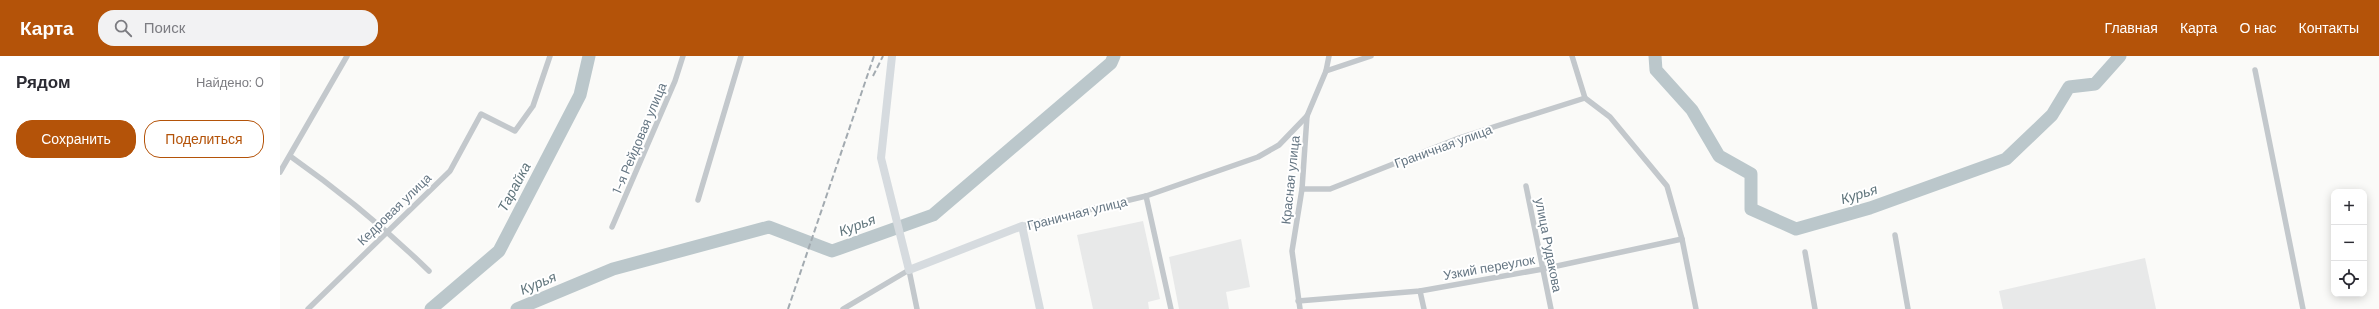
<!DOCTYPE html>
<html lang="ru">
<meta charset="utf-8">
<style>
:root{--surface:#fff;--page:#f2f2f3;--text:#2b2b33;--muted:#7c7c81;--line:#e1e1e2;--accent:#b45309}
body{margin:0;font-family:"DM Sans",sans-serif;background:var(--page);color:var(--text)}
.controls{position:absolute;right:12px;bottom:12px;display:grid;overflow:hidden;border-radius:8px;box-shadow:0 2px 10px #0003}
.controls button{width:36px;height:36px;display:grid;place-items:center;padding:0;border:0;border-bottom:1px solid var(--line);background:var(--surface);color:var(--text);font:20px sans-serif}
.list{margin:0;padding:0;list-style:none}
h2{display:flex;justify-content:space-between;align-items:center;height:52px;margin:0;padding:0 16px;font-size:17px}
h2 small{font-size:13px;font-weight:400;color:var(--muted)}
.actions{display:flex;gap:8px;padding:12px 16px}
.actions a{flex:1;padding:9px 0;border:1px solid var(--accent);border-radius:16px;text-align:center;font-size:14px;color:var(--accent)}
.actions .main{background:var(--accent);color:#fff}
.icon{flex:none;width:22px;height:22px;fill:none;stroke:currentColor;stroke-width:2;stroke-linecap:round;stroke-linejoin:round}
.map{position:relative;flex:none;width:2099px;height:253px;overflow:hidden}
header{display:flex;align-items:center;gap:24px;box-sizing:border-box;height:56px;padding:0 20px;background:var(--accent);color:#fff}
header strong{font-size:19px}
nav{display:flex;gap:22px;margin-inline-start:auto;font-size:14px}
.search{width:280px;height:36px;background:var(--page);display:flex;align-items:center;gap:10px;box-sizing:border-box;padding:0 14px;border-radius:16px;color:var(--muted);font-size:15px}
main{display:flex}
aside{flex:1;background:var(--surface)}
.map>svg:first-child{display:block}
</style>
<header>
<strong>Карта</strong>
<div class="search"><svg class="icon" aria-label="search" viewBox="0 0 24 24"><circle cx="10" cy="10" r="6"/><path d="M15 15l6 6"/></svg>Поиск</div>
<nav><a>Главная</a><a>Карта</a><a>О нас</a><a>Контакты</a></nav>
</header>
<main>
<aside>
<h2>Рядом<small>Найдено: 0</small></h2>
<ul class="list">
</ul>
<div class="actions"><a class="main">Сохранить</a><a>Поделиться</a></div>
</aside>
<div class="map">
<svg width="2099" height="253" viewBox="0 0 2099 253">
<rect width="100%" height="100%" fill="#fafaf8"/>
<g fill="#e8e9e9">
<polygon points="863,165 880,243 868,246 869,253 813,253 797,179"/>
<polygon points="961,183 970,231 946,236 949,253 899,253 889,201"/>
<polygon points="1865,202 1876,253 1723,253 1719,235"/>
</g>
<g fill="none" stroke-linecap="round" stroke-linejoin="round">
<g stroke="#bbc7cb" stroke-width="13">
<polyline points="1375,0 1376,14 1412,54 1439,100 1471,118 1471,153 1516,173 1590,152 1726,103 1772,59 1789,31 1815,28 1840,0"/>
<polyline points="151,253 219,195 300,39 309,0"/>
<polyline points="237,253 333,213 489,171 552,195 653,159 831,7 834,0"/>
</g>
<g stroke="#c3c8cc" stroke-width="5.5">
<polyline points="1292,0 1305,42 1330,61 1387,130 1402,183 1416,253"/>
<polyline points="1975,14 2023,253"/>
<polyline points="1046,15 1091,0"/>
<path d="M10 100C61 136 104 171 149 215"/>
<polyline points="0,116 67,0"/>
<polyline points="1246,130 1271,253"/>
<polyline points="1022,133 1050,133 1179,82 1305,42"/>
<polyline points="866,140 891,253"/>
<polyline points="418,144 461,0"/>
<polyline points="742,170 866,140 978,101 999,89 1027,60"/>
<polyline points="332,171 395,25 403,0"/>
<polyline points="1615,179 1628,253"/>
<polyline points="1525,196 1535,253"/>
<polyline points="1140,235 1144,253"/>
<polyline points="1018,245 1140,235 1263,213 1402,183"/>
<polyline points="28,253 170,115 201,58 235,75 253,50 270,0"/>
<polyline points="563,253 629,214 637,253"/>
<polyline points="1020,253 1012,195 1022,133 1027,60 1046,15 1049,0"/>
</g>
<polyline stroke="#d6dbdf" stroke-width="8" points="612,0 601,102 629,214 742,170 760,253"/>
<g stroke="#a2aab0" stroke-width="2" stroke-dasharray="6 3" stroke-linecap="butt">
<polyline points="593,20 603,0"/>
<polyline points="508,253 594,0"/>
</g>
</g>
<g text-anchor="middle" stroke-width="4" stroke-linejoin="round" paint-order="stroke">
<g font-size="13" fill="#657683" stroke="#fff">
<text transform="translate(359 82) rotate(-67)" y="5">1-я Рейдовая улица</text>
<text transform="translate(1163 90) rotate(-20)" y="5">Граничная улица</text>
<text transform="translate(1010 124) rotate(-84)" y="5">Красная улица</text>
<text transform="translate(114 153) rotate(-44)" y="5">Кедровая улица</text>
<text transform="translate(797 157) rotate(-14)" y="5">Граничная улица</text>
<text transform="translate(1269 189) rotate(79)" y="5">улица Рудакова</text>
<text transform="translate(1209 211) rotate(-10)" y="5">Узкий переулок</text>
</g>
<g font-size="14" font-style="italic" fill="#60757c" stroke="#fff">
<text transform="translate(234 131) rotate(-62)" y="5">Тарайка</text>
<text transform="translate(1579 138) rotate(-17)" y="5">Курья</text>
<text transform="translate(577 169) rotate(-20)" y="5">Курья</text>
<text transform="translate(258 227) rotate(-23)" y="5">Курья</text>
</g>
</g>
</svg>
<div class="controls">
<button>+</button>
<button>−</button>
<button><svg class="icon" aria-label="locate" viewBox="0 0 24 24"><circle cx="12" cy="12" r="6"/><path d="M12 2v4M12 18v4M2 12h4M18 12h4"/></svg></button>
</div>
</div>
</main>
